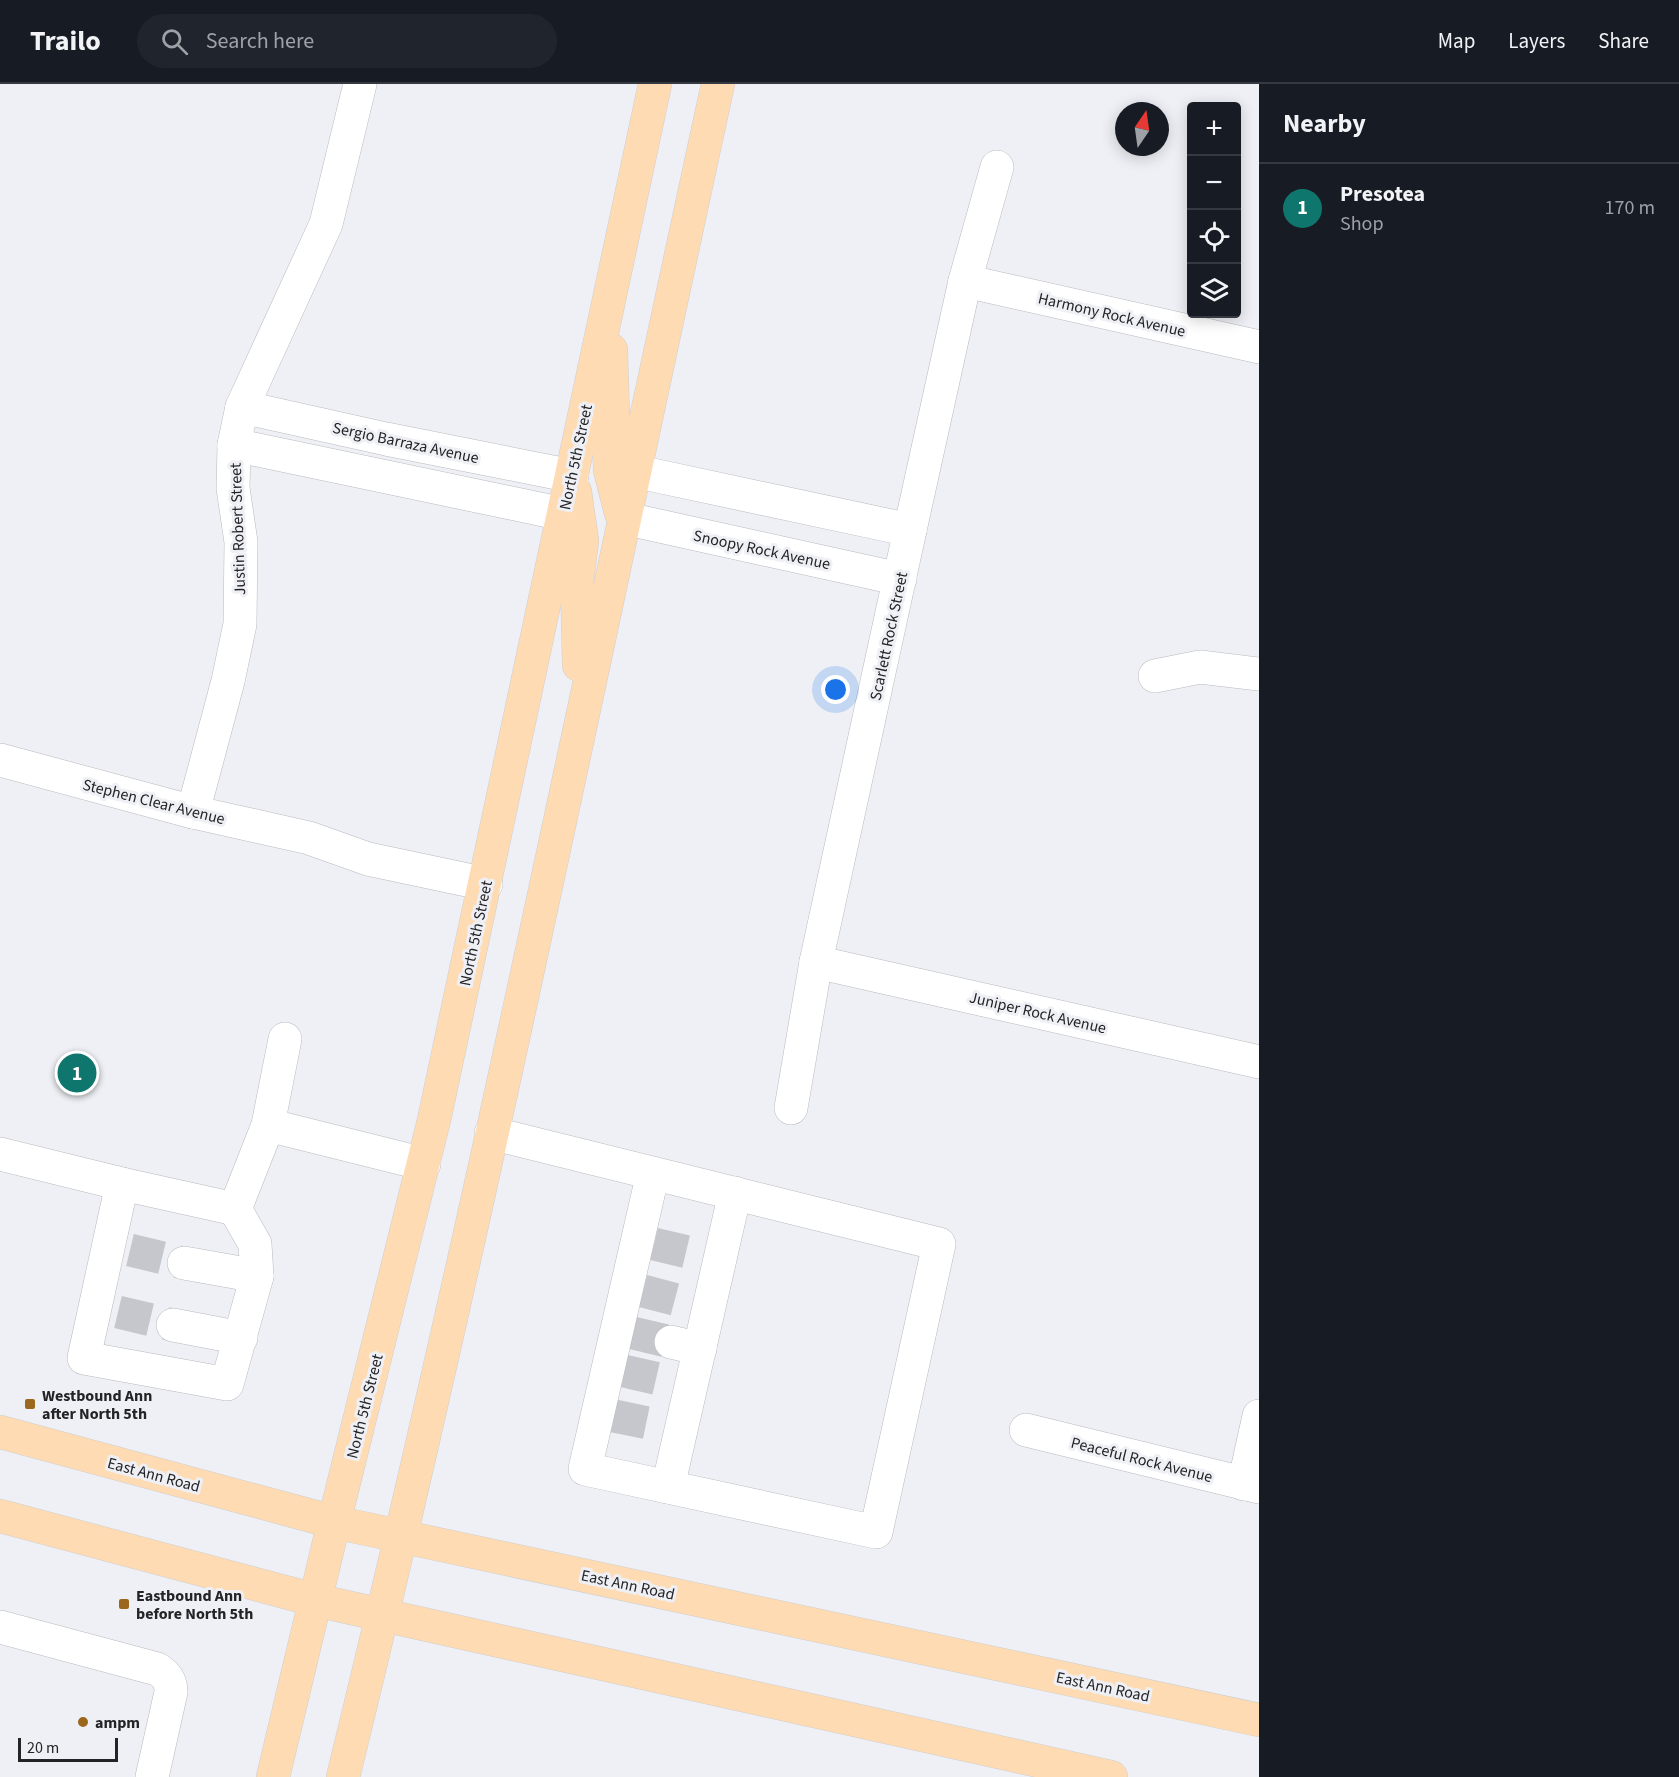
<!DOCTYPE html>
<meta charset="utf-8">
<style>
:root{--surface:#171b24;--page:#20242c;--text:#f1f3f6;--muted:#9ea1a6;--line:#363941;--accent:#0f766e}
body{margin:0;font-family:"Source Sans 3",sans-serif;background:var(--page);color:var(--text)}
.controls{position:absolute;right:18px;top:18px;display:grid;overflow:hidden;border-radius:6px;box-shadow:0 3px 15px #0003}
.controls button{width:54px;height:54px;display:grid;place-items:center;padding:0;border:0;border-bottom:2px solid var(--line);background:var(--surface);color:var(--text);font:30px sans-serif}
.compass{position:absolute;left:1115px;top:18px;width:54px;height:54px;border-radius:50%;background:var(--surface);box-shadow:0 3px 15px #0003;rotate:13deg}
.scale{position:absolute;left:18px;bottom:15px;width:100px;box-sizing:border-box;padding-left:6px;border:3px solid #242426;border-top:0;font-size:16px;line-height:21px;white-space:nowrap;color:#242426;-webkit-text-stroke:4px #eff0f5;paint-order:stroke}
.you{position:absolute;left:836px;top:606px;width:21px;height:21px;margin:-15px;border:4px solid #fff;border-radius:50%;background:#1a73e8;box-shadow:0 0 0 9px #1a73e833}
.badge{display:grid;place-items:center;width:39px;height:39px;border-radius:50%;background:var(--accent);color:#fff;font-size:20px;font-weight:700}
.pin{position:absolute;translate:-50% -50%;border:3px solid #fff;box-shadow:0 2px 6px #0006}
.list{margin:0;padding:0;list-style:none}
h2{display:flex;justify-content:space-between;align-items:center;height:78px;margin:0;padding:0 24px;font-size:26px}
h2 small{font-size:20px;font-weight:400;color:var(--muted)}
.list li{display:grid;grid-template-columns:39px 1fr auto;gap:18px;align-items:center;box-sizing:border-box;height:90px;padding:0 24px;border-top:2px solid var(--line)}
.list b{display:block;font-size:22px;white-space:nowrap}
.list p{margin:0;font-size:20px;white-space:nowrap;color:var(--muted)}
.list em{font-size:20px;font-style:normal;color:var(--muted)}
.icon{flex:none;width:33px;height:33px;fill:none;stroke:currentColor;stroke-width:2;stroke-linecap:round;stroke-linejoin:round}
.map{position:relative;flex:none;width:1259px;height:1693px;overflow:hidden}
header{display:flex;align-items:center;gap:36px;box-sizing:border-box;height:84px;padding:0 30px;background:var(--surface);border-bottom:2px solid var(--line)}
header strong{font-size:28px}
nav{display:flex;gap:33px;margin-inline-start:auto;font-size:21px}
.search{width:420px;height:54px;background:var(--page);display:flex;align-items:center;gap:15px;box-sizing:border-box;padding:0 21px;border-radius:33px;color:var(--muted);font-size:22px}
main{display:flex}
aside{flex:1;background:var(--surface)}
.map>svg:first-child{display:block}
</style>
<header>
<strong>Trailo</strong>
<div class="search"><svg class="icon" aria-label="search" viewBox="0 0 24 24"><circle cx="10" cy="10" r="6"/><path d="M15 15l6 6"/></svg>Search here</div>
<nav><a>Map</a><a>Layers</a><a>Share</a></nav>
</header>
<main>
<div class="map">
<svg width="1259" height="1693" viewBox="0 0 1259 1693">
<rect width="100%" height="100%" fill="#eff0f5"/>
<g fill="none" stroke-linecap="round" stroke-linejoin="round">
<g stroke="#c6c7cc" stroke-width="33" stroke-dasharray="33 16" stroke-linecap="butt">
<polyline points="654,1160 692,1169"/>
<polyline points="130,1166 184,1179"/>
<polyline points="643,1207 681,1217"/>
<polyline points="118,1228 173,1241"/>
<polyline points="633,1249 671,1258"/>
<polyline points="624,1287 663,1296"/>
<polyline points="614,1332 653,1340"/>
</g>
<defs>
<g id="minor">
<polyline points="965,197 1259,263"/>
<polyline points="242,323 386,355 572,392"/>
<polyline points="234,361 563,430"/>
<polyline points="634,387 910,446"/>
<polyline points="623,434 900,495"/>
<polyline points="1155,592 1200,583 1259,590"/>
<polyline points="0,676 193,728 309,754 368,775 486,800"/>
<polyline points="193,728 228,597 240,540 241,458 233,404 234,361 242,323 326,140 360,0"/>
<polyline points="816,878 1259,978"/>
<polyline points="791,1024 816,878 910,446 965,197 997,83"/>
<polyline points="268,1041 285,955"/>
<polyline points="491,1049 939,1160 876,1448 585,1385 653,1089"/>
<polyline points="0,1070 122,1100 84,1274 227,1300 257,1192 255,1160 235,1125 268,1041 424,1080"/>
<polyline points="122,1100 235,1125"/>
<polyline points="184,1179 257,1192"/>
<polyline points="173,1241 241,1254"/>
<polyline points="671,1258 700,1265"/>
<polyline points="1026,1346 1259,1403"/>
<polyline points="1244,1400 1259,1332"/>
<polyline points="668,1403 735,1109"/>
<path d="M0 1543 157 1585C167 1591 171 1597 171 1608L152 1693"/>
</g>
<g id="major">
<polyline points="611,266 613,336 609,352 610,386 621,429"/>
<polyline points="575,408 582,457 577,497 579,581"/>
<polyline points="0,1348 334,1438 1259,1636"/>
<polyline points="0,1432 315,1516 1111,1693"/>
<polyline points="273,1693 334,1438 434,1036 655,0"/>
<path d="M343 1693C481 1132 595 565 718 0"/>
</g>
</defs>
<use href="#minor" stroke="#b9babf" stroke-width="34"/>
<use href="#major" stroke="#cfcfcf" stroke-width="34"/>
<use href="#minor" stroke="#fff" stroke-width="33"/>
<use href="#major" stroke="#fedbb3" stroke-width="33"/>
</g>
<g fill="#9a671d" stroke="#eff0f5" stroke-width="2">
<rect x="24" y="1314" width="12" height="12" rx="3"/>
<rect x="118" y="1514" width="12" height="12" rx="3"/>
<circle cx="83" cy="1638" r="6"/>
</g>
<g text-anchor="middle" stroke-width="6" stroke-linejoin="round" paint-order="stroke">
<g font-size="16" fill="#242426" stroke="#eff0f5">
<text transform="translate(1112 230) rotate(13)" y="6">Harmony Rock Avenue</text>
<text transform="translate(406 358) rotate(12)" y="6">Sergio Barraza Avenue</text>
<text transform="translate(575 373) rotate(-78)" y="6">North 5th Street</text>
<text transform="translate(237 445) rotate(-92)" y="6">Justin Robert Street</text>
<text transform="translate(762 465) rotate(12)" y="6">Snoopy Rock Avenue</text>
<text transform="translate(888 552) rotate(-78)" y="6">Scarlett Rock Street</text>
<text transform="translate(154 717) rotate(14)" y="6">Stephen Clear Avenue</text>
<text transform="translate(475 849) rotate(-78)" y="6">North 5th Street</text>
<text transform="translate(1038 928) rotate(13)" y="6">Juniper Rock Avenue</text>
<text transform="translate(364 1322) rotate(-76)" y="6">North 5th Street</text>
<text transform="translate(1142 1375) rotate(14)" y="6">Peaceful Rock Avenue</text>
<text transform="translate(154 1390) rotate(15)" y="6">East Ann Road</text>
<text transform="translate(628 1500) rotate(12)" y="6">East Ann Road</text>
<text transform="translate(1103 1602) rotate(12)" y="6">East Ann Road</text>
</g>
<g font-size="16" font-weight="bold" fill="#242426" stroke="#eff0f5" text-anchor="start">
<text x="42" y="1317">Westbound Ann<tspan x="42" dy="18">after North 5th</tspan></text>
<text x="136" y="1517">Eastbound Ann<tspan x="136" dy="18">before North 5th</tspan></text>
<text x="95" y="1644">ampm</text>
</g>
</g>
</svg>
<div class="controls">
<button>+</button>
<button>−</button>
<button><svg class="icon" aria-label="locate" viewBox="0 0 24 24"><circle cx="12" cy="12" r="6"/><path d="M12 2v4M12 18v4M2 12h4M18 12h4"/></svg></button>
<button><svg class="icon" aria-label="layers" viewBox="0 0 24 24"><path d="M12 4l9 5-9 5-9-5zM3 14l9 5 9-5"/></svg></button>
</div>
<svg class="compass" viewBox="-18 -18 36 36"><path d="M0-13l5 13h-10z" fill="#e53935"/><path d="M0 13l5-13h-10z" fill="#9ea1a6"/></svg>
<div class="scale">20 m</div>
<div class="you"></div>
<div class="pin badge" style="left:77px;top:989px">1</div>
</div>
<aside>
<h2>Nearby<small></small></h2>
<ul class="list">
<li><span class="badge">1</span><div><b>Presotea</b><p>Shop</p></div><em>170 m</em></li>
</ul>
</aside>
</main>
